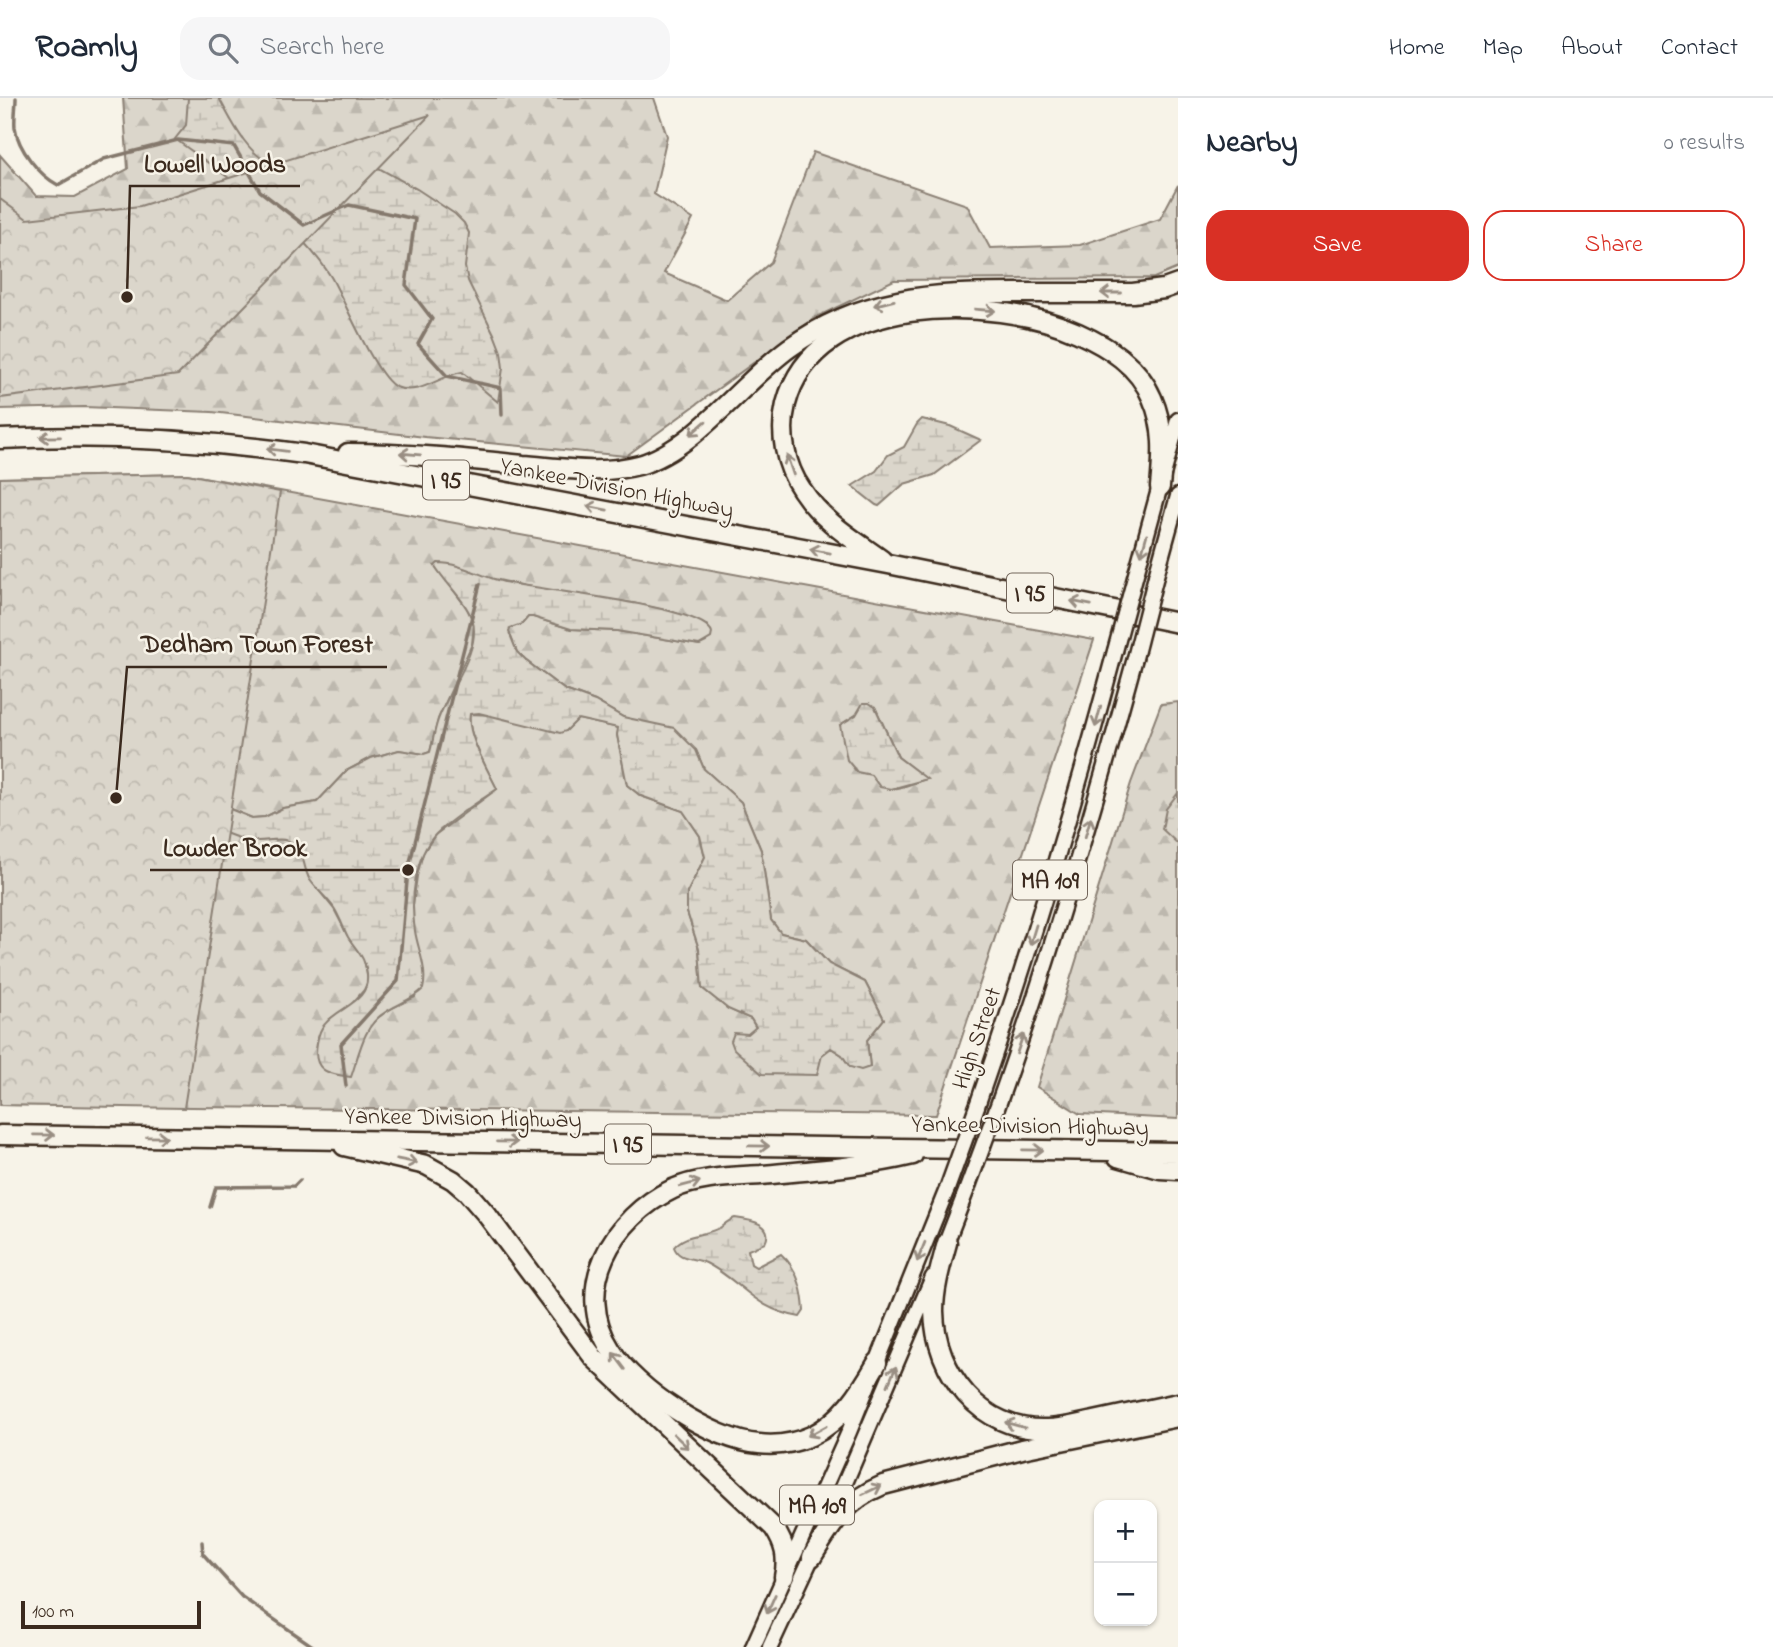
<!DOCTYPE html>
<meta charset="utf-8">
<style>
:root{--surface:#fff;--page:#f6f6f7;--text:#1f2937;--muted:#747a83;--line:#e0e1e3;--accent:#d93025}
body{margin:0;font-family:"Indie Flower",sans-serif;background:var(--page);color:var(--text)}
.controls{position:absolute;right:21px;bottom:21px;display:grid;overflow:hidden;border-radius:14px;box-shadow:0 2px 5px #0004}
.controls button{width:63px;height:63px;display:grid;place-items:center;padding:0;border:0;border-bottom:2px solid var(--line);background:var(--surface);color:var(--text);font:35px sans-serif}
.scale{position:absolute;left:21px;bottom:18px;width:180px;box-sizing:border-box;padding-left:7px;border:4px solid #3b2a1e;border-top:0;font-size:19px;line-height:24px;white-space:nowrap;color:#3b2a1e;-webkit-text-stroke:5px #f7f3e8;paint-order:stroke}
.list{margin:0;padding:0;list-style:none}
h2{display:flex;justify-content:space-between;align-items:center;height:91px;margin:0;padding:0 28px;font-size:30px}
h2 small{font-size:23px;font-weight:400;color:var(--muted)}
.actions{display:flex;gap:14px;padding:21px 28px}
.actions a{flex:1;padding:16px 0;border:2px solid var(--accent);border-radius:21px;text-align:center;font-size:24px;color:var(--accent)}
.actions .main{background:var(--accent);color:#fff}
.icon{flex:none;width:38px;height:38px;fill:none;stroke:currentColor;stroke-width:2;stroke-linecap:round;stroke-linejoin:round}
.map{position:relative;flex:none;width:1178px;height:1549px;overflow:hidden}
header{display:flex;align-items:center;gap:42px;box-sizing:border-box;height:98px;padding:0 35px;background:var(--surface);border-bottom:2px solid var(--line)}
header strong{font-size:33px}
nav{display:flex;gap:38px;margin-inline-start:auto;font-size:24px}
.search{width:490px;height:63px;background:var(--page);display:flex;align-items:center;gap:18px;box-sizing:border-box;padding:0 24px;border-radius:21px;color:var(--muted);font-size:26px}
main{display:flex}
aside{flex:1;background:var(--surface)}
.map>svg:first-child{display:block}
</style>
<header>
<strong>Roamly</strong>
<div class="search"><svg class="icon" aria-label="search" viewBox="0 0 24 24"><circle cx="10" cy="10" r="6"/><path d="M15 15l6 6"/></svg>Search here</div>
<nav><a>Home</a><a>Map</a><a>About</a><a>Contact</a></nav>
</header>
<main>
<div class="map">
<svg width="1178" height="1549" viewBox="0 0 1178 1549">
<defs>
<pattern id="forest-firs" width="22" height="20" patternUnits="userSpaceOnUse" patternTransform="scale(1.75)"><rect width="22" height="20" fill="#dbd6cb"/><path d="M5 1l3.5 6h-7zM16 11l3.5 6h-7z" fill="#bdb8ae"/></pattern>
<pattern id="wetland-marsh" width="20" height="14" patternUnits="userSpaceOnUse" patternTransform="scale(1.75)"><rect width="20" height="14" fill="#dbd6cb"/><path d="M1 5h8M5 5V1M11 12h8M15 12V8" fill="none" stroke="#bdb8ae"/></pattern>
<pattern id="park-crowns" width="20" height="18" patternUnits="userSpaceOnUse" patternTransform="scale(1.75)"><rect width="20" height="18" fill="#dbd6cb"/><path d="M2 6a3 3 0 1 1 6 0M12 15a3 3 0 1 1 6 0" fill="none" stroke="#bdb8ae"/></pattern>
</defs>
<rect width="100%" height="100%" fill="#f7f3e8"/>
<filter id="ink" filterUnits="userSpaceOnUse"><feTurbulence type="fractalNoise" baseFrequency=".0143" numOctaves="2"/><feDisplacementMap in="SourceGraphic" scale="14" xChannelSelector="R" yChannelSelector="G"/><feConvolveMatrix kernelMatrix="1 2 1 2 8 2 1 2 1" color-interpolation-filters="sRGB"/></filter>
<g filter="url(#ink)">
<g fill="url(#forest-firs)" stroke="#8b8074" stroke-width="2" fill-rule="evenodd">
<polygon points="123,0 654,0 667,38 654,96 693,121 664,175 727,202 771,164 813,54 967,107 990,150 1080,147 1160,121 1178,87 1178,170 1154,180 894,182 816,219 626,358 425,339 212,314 84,309 0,311 0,57 36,98 75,99 128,71"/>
<path d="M187 376 1094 542 936 1017 0 1007V380ZM435 468 539 491 633 505 673 514 708 528 706 544 700 547 617 533 571 531 533 519H528L522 526 510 530 509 534 517 554 525 562 565 592 595 603 623 619 696 652 704 671 741 704 761 752 771 822 781 835 806 841 829 866 865 884 884 921 867 942 870 969H850L842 957 831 950 822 957 748 936 756 930 751 921 728 911 702 890 699 851 687 814V795L705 759 700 738 683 713 641 698 627 687 617 637 619 630 578 621 566 633 494 617 470 616C466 636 488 672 497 691L435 737 423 755 417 778 413 807 415 899C397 908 377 915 367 933L330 921 349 909 364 892 368 883 364 861 349 840 334 811 309 780 304 760 297 749 284 741 255 743 225 709 252 720 265 719 283 710 317 704 346 673 371 660 399 652 424 656 430 654 438 621 472 546 474 526 467 510ZM875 609 898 659 926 681C915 684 900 692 889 691 873 690 849 641 840 627L856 617Z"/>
<polygon points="1178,604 1178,1021 1080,1016 1037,989 1131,685 1161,606"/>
</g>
<g fill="url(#wetland-marsh)" stroke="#8b8074" stroke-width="2">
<path d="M188 0H219C232 24 248 58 274 67L366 63 417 91 455 116 464 125 469 135 465 169 468 183 494 236 501 254 503 270 498 304 462 274C441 277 418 299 396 289 376 280 344 201 331 179 298 125 226 78 175 41L186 27Z"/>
<polygon points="922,321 950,328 981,342 934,377 904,386 879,408 876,407 852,388 876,373 888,357 904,349 917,326"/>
<path d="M438 465C462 465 481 479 504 484 541 492 690 507 709 530 713 534 712 535 711 540L699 547 617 533 571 531 533 519H528L522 526 510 530 509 534 517 554 525 562 565 592 595 603 623 619 674 630 696 652 704 671 741 704 761 752 771 822 781 835 806 841 829 866 865 884 884 921 867 942 870 969 861 972 850 969 842 957 831 950 822 957 817 977 762 976 734 951 731 943 734 935 748 936 756 929 751 921 728 911 702 890 699 851 687 814V795L705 759 700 738 683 713 641 698 627 687 617 637 618 630 578 621 566 633 560 635 479 615 470 616C466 636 488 672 497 691 477 705 454 718 436 736 414 759 410 803 415 833 418 852 428 872 423 891 412 902 397 906 384 915 363 928 359 957 351 979 327 976 312 973 317 945 318 938 320 931 325 926 339 908 370 905 367 876 366 860 356 852 348 839 343 830 340 819 334 810 327 800 317 792 310 782 302 769 306 754 292 745 281 738 267 744 255 743 238 742 221 733 205 726L225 709 252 720 265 719 283 710 317 704 346 673 371 660 399 652 424 656 430 654C433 644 434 633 438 622 447 595 483 550 472 521 465 502 446 486 435 468Z"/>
<polygon points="863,605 869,605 875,609 898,659 927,681 891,691 880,689 871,677 857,674 847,662 840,627 856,617"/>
<polygon points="1178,695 1178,746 1162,731 1166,711"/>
<path d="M735 1120C751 1122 775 1126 765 1145L748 1152 751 1166 756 1169 781 1156C797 1170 803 1193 804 1213L800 1219C753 1211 743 1184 706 1165 695 1159 679 1163 674 1149 685 1135 706 1138 721 1129 726 1125 729 1122 735 1120Z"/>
</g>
<g fill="url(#park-crowns)" stroke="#8b8074" stroke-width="2">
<polygon points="430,17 178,277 0,300 0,101 27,121 140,108"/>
<polygon points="187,376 280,394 184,1010 0,1007 0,380"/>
</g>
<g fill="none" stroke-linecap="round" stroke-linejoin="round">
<g stroke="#84786c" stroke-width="3.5">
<path d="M16 0C16 9 14 20 15 29 18 51 39 77 58 87L104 61 178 42 234 48 260 93 304 127 349 107 415 121 406 187 432 221 418 246 447 278 501 290 502 317"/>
<polyline points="346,988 341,946 398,883 408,772 480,486"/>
<polyline points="210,1109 216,1089 294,1088 300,1082"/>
<polyline points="202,1444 203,1456 242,1499 314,1549"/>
</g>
<defs>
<g id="major">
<polyline points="1137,472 1178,322"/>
<polyline points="1156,478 1178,398"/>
<path d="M977 1008C1029 858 1074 707 1115 553"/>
<path d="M997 1010C1050 862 1094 711 1135 560"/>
<polyline points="943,1153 967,1091"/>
<polyline points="827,1427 933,1179"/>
<polyline points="753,1549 849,1334 947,1091"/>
<polyline points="770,1549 815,1452"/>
</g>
<g id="highway">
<path d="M0 341C102 336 203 342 304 356L888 466 1178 525"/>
<path d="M348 355C407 355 465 361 523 367 562 370 601 377 639 367 695 351 742 284 789 250 861 198 931 195 1016 195 1055 195 1094 195 1133 195L1164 191 1178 186"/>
<path d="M882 462C853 441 822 423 802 392 785 368 779 335 786 306 815 193 993 197 1078 235 1109 249 1138 267 1152 300 1165 329 1163 358 1160 389"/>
<polyline points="0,1037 1178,1054"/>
<path d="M344 1048 426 1067 453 1082 467 1094 487 1117 594 1260 774 1430C785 1447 788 1459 784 1479"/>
<polyline points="1118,1059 1160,1071 1178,1072"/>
<path d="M947 1145C941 1167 934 1190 934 1213 935 1275 981 1334 1047 1331 1062 1331 1079 1326 1094 1323 1122 1317 1150 1311 1178 1305"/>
<path d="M877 1265C861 1293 842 1323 811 1338 795 1345 776 1348 759 1346 713 1343 635 1291 611 1252 571 1190 613 1119 673 1091 700 1079 732 1079 761 1077 813 1072 863 1069 913 1057"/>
<path d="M812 1459C832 1426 845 1403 883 1387L1022 1351 1178 1319"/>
</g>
</defs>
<use href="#major" stroke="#3b2a1e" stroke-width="19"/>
<use href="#highway" stroke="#3b2a1e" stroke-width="23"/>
<use href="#major" stroke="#f7f3e8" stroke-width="14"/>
<use href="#highway" stroke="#f7f3e8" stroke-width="18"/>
<defs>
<g id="major-bridge">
<polyline points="1115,553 1137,472"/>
<polyline points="1135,560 1156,478"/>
<polyline points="947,1091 977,1008"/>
<polyline points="967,1091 997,1010"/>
</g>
</defs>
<use href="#major-bridge" stroke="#3b2a1e" stroke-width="19" stroke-linecap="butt"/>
<use href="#major-bridge" stroke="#f7f3e8" stroke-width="14"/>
</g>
<defs><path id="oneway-shaft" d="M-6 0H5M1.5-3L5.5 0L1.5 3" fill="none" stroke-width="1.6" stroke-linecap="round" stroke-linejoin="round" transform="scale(1.75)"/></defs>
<g stroke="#998e83">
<use href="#oneway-shaft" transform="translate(1111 195) rotate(-180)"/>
<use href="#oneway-shaft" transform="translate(884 205) rotate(166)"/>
<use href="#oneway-shaft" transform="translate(985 212) rotate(5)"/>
<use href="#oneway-shaft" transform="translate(698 330) rotate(139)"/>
<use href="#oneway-shaft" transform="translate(50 339) rotate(179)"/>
<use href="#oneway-shaft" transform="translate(277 352) rotate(-173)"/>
<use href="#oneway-shaft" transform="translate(410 356) rotate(-175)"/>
<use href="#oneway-shaft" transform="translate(790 367) rotate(-109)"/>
<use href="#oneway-shaft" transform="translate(597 410) rotate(-169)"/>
<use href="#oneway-shaft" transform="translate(1144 447) rotate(105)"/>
<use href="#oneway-shaft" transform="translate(820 453) rotate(-169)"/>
<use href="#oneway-shaft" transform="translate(1081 505) rotate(-169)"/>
<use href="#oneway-shaft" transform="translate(1098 619) rotate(105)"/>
<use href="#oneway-shaft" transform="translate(1088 729) rotate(-74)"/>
<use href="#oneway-shaft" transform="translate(1033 837) rotate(107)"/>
<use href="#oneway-shaft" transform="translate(1020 946) rotate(-71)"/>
<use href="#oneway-shaft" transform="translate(44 1037) rotate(1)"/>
<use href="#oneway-shaft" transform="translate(157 1039) rotate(1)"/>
<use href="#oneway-shaft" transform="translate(507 1044) rotate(1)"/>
<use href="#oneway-shaft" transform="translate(759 1048) rotate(1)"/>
<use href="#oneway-shaft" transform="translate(1033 1052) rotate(1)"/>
<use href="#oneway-shaft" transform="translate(407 1063) rotate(11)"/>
<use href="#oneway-shaft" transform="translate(690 1086) rotate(-15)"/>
<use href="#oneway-shaft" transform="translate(921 1154) rotate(112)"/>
<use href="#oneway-shaft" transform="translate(619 1263) rotate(-127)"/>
<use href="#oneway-shaft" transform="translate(892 1278) rotate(-67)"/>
<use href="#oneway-shaft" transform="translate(1015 1327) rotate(-164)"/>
<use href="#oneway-shaft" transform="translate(817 1333) rotate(151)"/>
<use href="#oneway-shaft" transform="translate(681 1343) rotate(43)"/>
<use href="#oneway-shaft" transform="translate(872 1392) rotate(-26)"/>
<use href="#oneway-shaft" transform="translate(771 1506) rotate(114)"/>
</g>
</g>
<g text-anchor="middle" stroke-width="5" stroke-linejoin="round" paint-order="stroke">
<g fill="#f7f3e8" stroke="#73665b" stroke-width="2">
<rect x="423" y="362.5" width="46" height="39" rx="5"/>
<rect x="1007" y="475.5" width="46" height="39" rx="5"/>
<rect x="1013" y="762.5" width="74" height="39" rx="5"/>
<rect x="605" y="1026.5" width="46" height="39" rx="5"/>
<rect x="780" y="1387.5" width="74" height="39" rx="5"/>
</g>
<g font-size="23" font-weight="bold" fill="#3b2a1e">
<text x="446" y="390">I 95</text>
<text x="1030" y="503">I 95</text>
<text x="1050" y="790">MA 109</text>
<text x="628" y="1054">I 95</text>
<text x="817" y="1415">MA 109</text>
</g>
<g font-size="24" fill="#3b2a1e" stroke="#f7f3e8">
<text transform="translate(617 389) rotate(11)" y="8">Yankee Division Highway</text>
<text transform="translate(976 940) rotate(-71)" y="8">High Street</text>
<text transform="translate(463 1019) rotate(1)" y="8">Yankee Division Highway</text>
<text transform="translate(1030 1027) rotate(1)" y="8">Yankee Division Highway</text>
</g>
</g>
<path fill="none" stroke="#3b2a1e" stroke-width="2.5" d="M127 199L130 88H300M116 700L127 569H387M408 772L321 772H150"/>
<g fill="#3b2a1e" stroke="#f7f3e8" stroke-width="2.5">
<circle cx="127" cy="199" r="7"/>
<circle cx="116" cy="700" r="7"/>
<circle cx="408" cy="772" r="7"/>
</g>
<g font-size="26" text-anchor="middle" font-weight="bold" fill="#3b2a1e" stroke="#f7f3e8" stroke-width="5" stroke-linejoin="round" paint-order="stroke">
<text x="215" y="74">Lowell Woods</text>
<text x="257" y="554">Dedham Town Forest</text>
<text x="235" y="758">Lowder Brook</text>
</g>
</svg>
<div class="controls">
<button>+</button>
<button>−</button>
</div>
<div class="scale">100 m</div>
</div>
<aside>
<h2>Nearby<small>0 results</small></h2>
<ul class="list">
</ul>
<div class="actions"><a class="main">Save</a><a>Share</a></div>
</aside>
</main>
